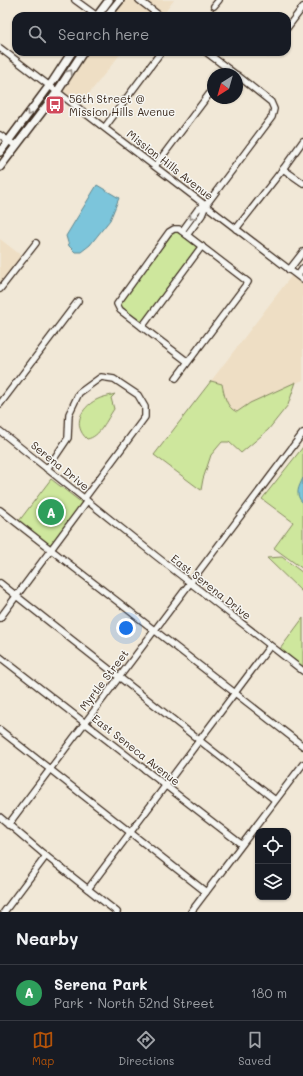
<!DOCTYPE html>
<meta charset="utf-8">
<style>
:root{--surface:#171b24;--page:#20242c;--text:#f1f3f6;--muted:#9ea1a6;--line:#363941;--accent:#b45309}
body{margin:0;font-family:Mali,sans-serif;background:var(--page);color:var(--text)}
.controls{position:absolute;right:12px;bottom:12px;display:grid;overflow:hidden;border-radius:8px;box-shadow:0 1px 3px #0004}
.controls button{width:36px;height:36px;display:grid;place-items:center;padding:0;border:0;border-bottom:1px solid var(--line);background:var(--surface);color:var(--text);font:20px sans-serif}
.compass{position:absolute;left:207px;top:68px;width:36px;height:36px;border-radius:50%;background:var(--surface);box-shadow:0 1px 3px #0004;rotate:217deg}
.you{position:absolute;left:126px;top:628px;width:14px;height:14px;margin:-10px;border:3px solid #fff;border-radius:50%;background:#1a73e8;box-shadow:0 0 0 6px #1a73e833}
.badge{display:grid;place-items:center;width:26px;height:26px;border-radius:50%;background:var(--accent);color:#fff;font-size:13px;font-weight:700}
.pin{position:absolute;translate:-50% -50%;border:2px solid #fff;box-shadow:0 1px 4px #0006}
.list{margin:0;padding:0;list-style:none}
h2{display:flex;justify-content:space-between;align-items:center;height:52px;margin:0;padding:0 16px;font-size:17px}
h2 small{font-size:13px;font-weight:400;color:var(--muted)}
.list li{display:grid;grid-template-columns:26px 1fr auto;gap:12px;align-items:center;box-sizing:border-box;height:56px;padding:0 16px;border-top:1px solid var(--line)}
.list b{display:block;font-size:15px;white-space:nowrap}
.list p{margin:0;font-size:13px;white-space:nowrap;color:var(--muted)}
.list em{font-size:13px;font-style:normal;color:var(--muted)}
.icon{flex:none;width:22px;height:22px;fill:none;stroke:currentColor;stroke-width:2;stroke-linecap:round;stroke-linejoin:round}
.map{position:relative;flex:none;width:303px;height:912px;overflow:hidden}
.search{position:absolute;background:var(--surface);box-shadow:0 1px 3px #0004;left:12px;right:12px;top:12px;height:44px;display:flex;align-items:center;gap:10px;box-sizing:border-box;padding:0 14px;border-radius:12px;color:var(--muted);font-size:15px}
.sheet{height:108px;background:var(--surface)}
nav{display:flex;justify-content:space-around;align-items:center;box-sizing:border-box;height:56px;border-top:1px solid var(--line);background:var(--surface);font-size:11px;color:var(--muted)}
nav a{display:grid;justify-items:center;gap:2px}
nav .on{color:var(--accent)}
.map>svg:first-child{display:block}
</style>
<div class="map">
<svg width="303" height="912" viewBox="0 0 303 912">
<rect width="100%" height="100%" fill="#f1e8d7"/>
<filter id="ink" filterUnits="userSpaceOnUse"><feTurbulence type="fractalNoise" baseFrequency=".025" numOctaves="2"/><feDisplacementMap in="SourceGraphic" scale="8" xChannelSelector="R" yChannelSelector="G"/><feConvolveMatrix kernelMatrix="1 2 1 2 8 2 1 2 1" color-interpolation-filters="sRGB"/></filter>
<g filter="url(#ink)">
<g fill="#eedec4">
<polygon points="123,0 134,0 152,13 149,16 111,16"/>
<polygon points="144,0 174,0 163,15"/>
<polygon points="86,52 122,52 80,105 61,91"/>
<polygon points="0,239 22,256 0,285"/>
<polygon points="292,275 303,283 303,380 250,403 237,412 233,410 225,400 222,384 211,381"/>
</g>
<g fill="#cee79d" stroke="#84885e">
<polygon points="174,232 179,233 197,247 142,322 119,305 172,234"/>
<path d="M211 381 222 384C224 394 226 408 237 412L250 403 296 382 288 405 268 430 241 453 229 442H222L211 455 203 479 201 490 154 455Z"/>
<path d="M115 394 111 398 114 409C107 419 100 437 87 439 72 425 81 408 96 400 101 397 109 396 115 394Z"/>
<polygon points="303,447 303,569 274,548 293,522 262,499"/>
<polygon points="51,479 82,503 50,545 19,521"/>
<polygon points="282,557 303,573 303,593 267,558"/>
<polygon points="303,618 303,667 280,649"/>
</g>
<g fill="#7bc5db" stroke="#61878f">
<polygon points="97,185 119,198 110,220 90,245 81,252 75,252 69,246 66,236"/>
<path d="M303 478V503C294 494 299 487 303 478Z"/>
</g>
<g fill="none" stroke-linecap="round" stroke-linejoin="round">
<defs>
<g id="minor">
<polyline points="75,0 97,16"/>
<polyline points="139,0 160,16"/>
<polyline points="214,6 219,0"/>
<polyline points="287,28 303,7"/>
<polyline points="0,48 303,280"/>
<polyline points="206,52 235,74"/>
<polyline points="268,53 269,52"/>
<polyline points="224,74 228,69"/>
<polyline points="105,127 161,52"/>
<polyline points="0,135 16,146"/>
<polyline points="155,166 213,89"/>
<polyline points="283,169 303,183"/>
<polyline points="236,229 283,169 303,141"/>
<polyline points="182,231 198,209 206,205"/>
<polyline points="187,235 202,215 206,205 272,117 274,109 271,102 237,75"/>
<polyline points="289,270 303,252"/>
<polyline points="298,275 303,268"/>
<polyline points="0,289 36,243"/>
<polyline points="142,327 202,246"/>
<polyline points="176,378 248,282 179,229 174,229 169,232 117,304 120,310 188,362"/>
<polyline points="0,404 78,301"/>
<polyline points="0,431 156,556 303,671"/>
<polyline points="47,469 68,438 69,414 79,393 101,377 114,379 138,395 145,407 145,417 84,499"/>
<polyline points="0,510 303,746"/>
<polyline points="0,583 275,800"/>
<polyline points="0,618 87,501"/>
<polyline points="0,657 241,844"/>
<polyline points="0,730 206,892"/>
<polyline points="0,817 46,856 117,912"/>
<polyline points="8,825 303,433"/>
<polyline points="88,889 270,646"/>
<polyline points="4,912 46,856"/>
<polyline points="191,912 303,764"/>
</g>
<g id="major">
<polyline points="97,16 109,0"/>
<polyline points="107,16 120,0"/>
<polyline points="0,152 53,81 72,52"/>
<polyline points="0,167 57,92 83,52"/>
</g>
</defs>
<use href="#minor" stroke="#3b2a1e" stroke-width="8"/>
<use href="#major" stroke="#3b2a1e" stroke-width="10"/>
<use href="#minor" stroke="#f6f6f2" stroke-width="5.5"/>
<use href="#major" stroke="#f6f6f2" stroke-width="7"/>
</g>
<defs><path id="oneway-chevron" d="M-2-3.5L2.5 0L-2 3.5" fill="none" stroke-width="1.6" stroke-linecap="round" stroke-linejoin="round"/></defs>
<g stroke="#989088">
<use href="#oneway-chevron" transform="translate(70 72) rotate(-57)"/>
<use href="#oneway-chevron" transform="translate(29 113) rotate(127)"/>
<use href="#oneway-chevron" transform="translate(192 217) rotate(127)"/>
</g>
</g>
<defs>
<symbol id="bus-square" viewBox="-11 -11 22 22"><rect x="-9" y="-9" width="18" height="18" rx="4" fill="#d1495b" stroke="#f6f6f2"/><path d="M-5-6H5V4H4V6H2V4H-2V6H-4V4H-5ZM-3.5-4V0h7V-4ZM-3.5 1.2v1.5H-2V1.2ZM2 1.2v1.5H3.5V1.2Z" fill="#fff"/></symbol>
</defs>
<g fill-rule="evenodd">
<use href="#bus-square" x="44" y="94" width="22" height="22"/>
</g>
<g text-anchor="middle" stroke-width="3" stroke-linejoin="round" paint-order="stroke">
<g font-size="11" fill="#3b2a1e" stroke="#f6f6f2" text-anchor="start">
<text x="69" y="103">56th Street @<tspan x="69" dy="13">Mission Hills Avenue</tspan></text>
</g>
<g font-size="11" fill="#3b2a1e" stroke="#f6f6f2">
<text transform="translate(170 165) rotate(38)" y="4">Mission Hills Avenue</text>
<text transform="translate(60 466) rotate(39)" y="4">Serena Drive</text>
<text transform="translate(211 587) rotate(38)" y="4">East Serena Drive</text>
<text transform="translate(104 680) rotate(-53)" y="4">Myrtle Street</text>
<text transform="translate(136 750) rotate(38)" y="4">East Seneca Avenue</text>
</g>
</g>
</svg>
<div class="controls">
<button><svg class="icon" aria-label="locate" viewBox="0 0 24 24"><circle cx="12" cy="12" r="6"/><path d="M12 2v4M12 18v4M2 12h4M18 12h4"/></svg></button>
<button><svg class="icon" aria-label="layers" viewBox="0 0 24 24"><path d="M12 4l9 5-9 5-9-5zM3 14l9 5 9-5"/></svg></button>
</div>
<svg class="compass" viewBox="-18 -18 36 36"><path d="M0-13l5 13h-10z" fill="#e53935"/><path d="M0 13l5-13h-10z" fill="#9ea1a6"/></svg>
<div class="you"></div>
<div class="pin badge" style="left:51px;top:512px;background:#2e9e5b">A</div>
<div class="search"><svg class="icon" aria-label="search" viewBox="0 0 24 24"><circle cx="10" cy="10" r="6"/><path d="M15 15l6 6"/></svg>Search here</div>
</div>
<section class="sheet">
<h2>Nearby<small></small></h2>
<ul class="list">
<li><span class="badge" style="background:#2e9e5b">A</span><div><b>Serena Park</b><p>Park · North 52nd Street</p></div><em>180 m</em></li>
</ul>
</section>
<nav>
<a class="on"><svg class="icon" aria-label="map" viewBox="0 0 24 24"><path d="M3 6l6-2 6 2 6-2v14l-6 2-6-2-6 2zM9 4v14M15 6v14"/></svg>Map</a>
<a><svg class="icon" aria-label="directions" viewBox="0 0 24 24"><path d="M12 3l9 9-9 9-9-9zM9 14v-3h6M13 9l2 2-2 2"/></svg>Directions</a>
<a><svg class="icon" aria-label="saved" viewBox="0 0 24 24"><path d="M7 4h10v16l-5-4-5 4z"/></svg>Saved</a>
</nav>
